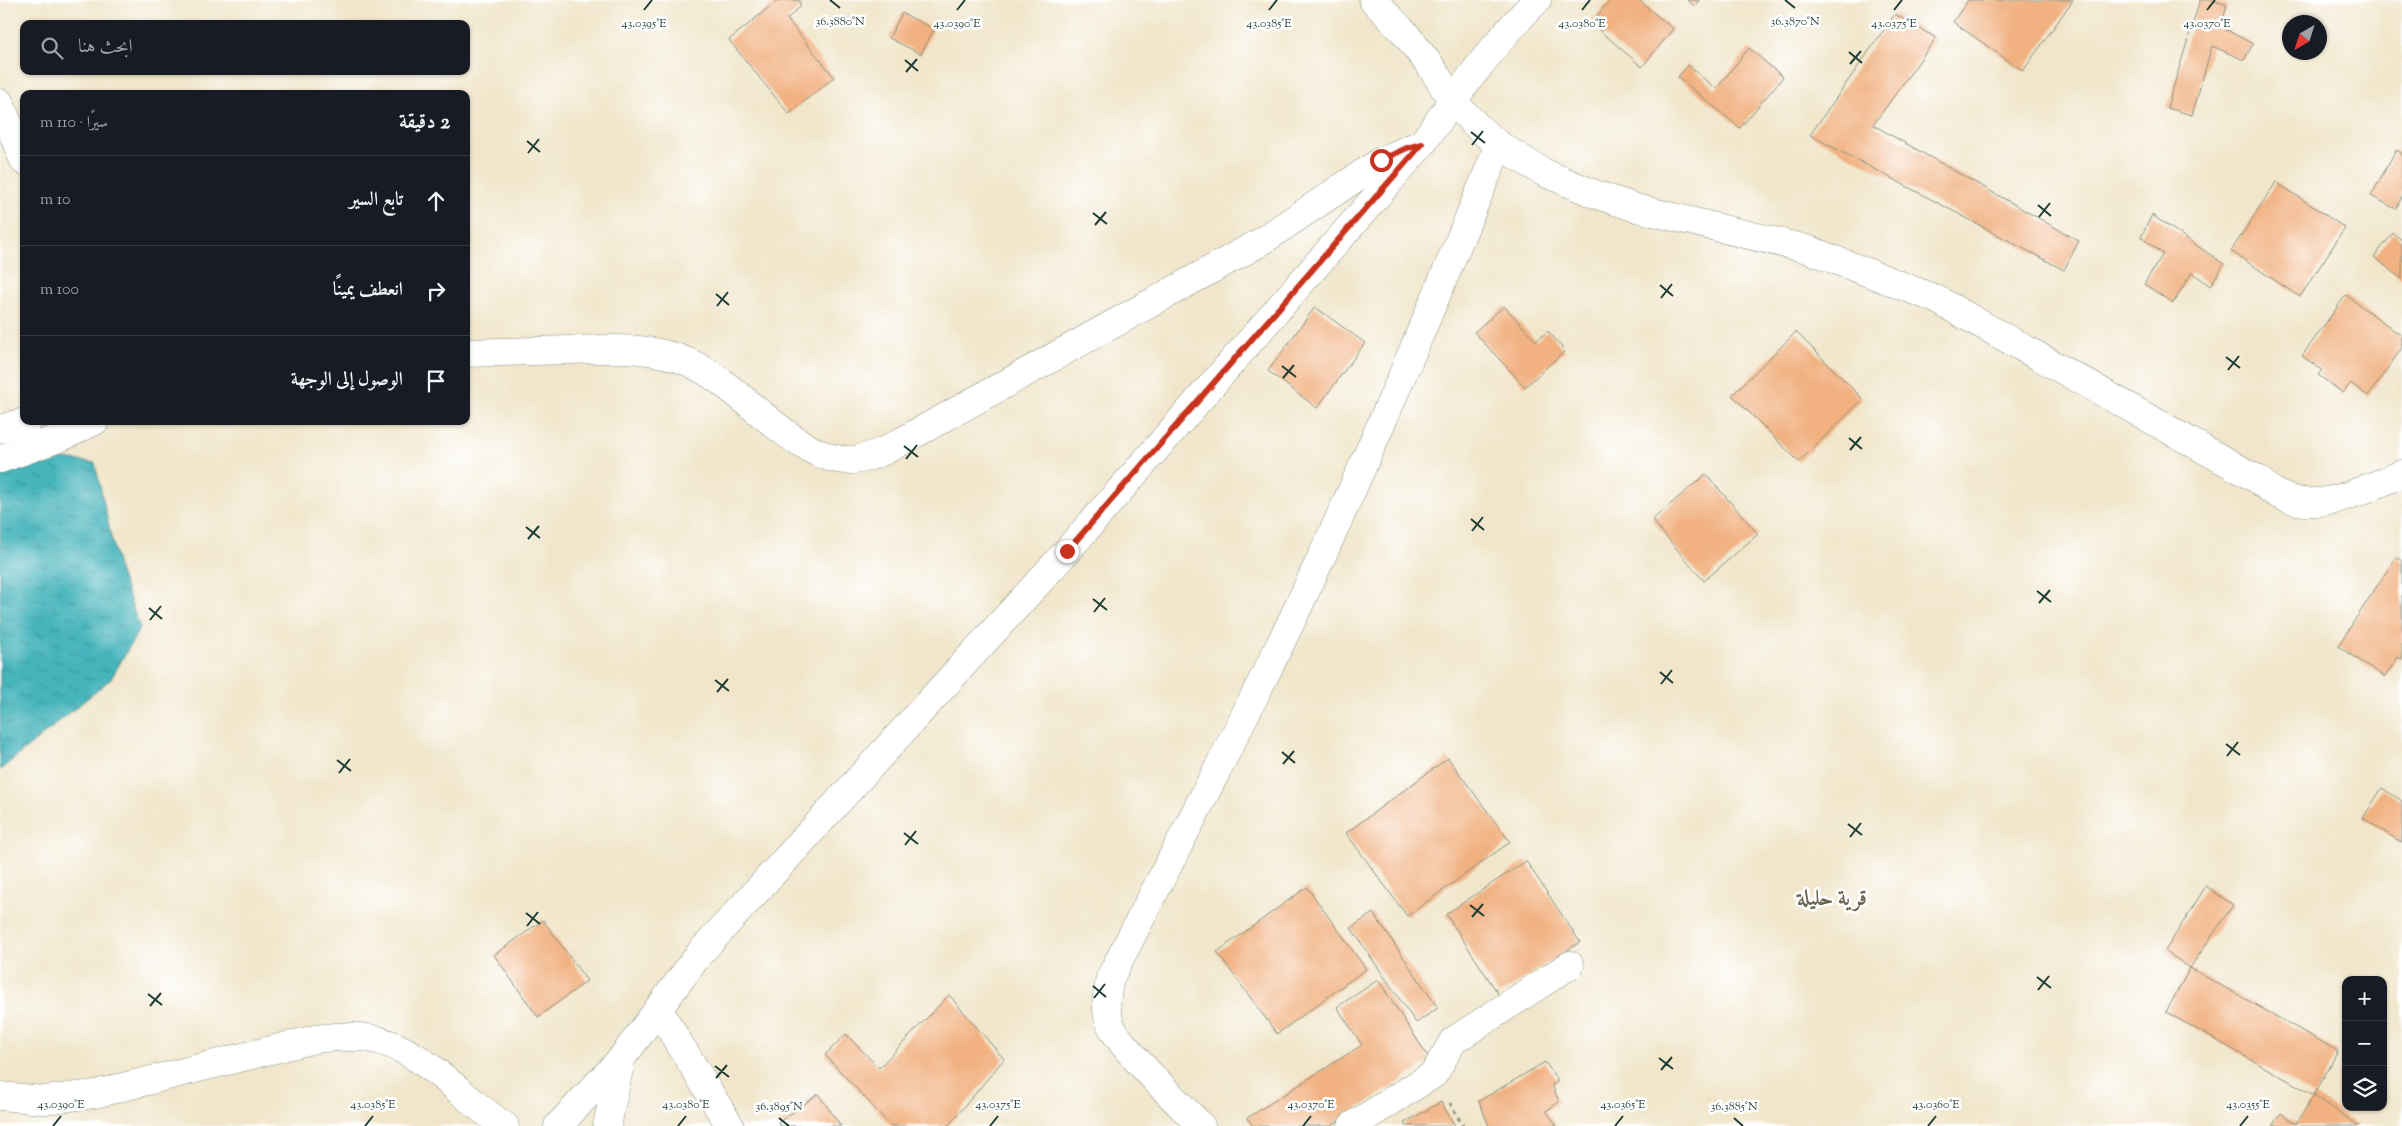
<!DOCTYPE html>
<html lang="ar">
<meta charset="utf-8">
<style>
:root{--surface:#171b24;--page:#20242c;--text:#f1f3f6;--muted:#9ea1a6;--line:#363941}
body{margin:0;font-family:"Sorts Mill Goudy",Amiri,serif;background:var(--page);color:var(--text);direction:rtl}
.controls{position:absolute;right:15px;bottom:15px;display:grid;overflow:hidden;border-radius:10px;box-shadow:0 1px 4px #0004}
.controls button{width:45px;height:45px;display:grid;place-items:center;padding:0;border:0;border-bottom:1px solid var(--line);background:var(--surface);color:var(--text);font:25px sans-serif}
.compass{position:absolute;left:2282px;top:15px;width:45px;height:45px;border-radius:50%;background:var(--surface);box-shadow:0 1px 4px #0004;rotate:219deg}
.stop{position:absolute;width:15px;height:15px;margin:-11px;border:4px solid #c8321e;border-radius:50%;background:#fff}
.stop.end{background:#c8321e;border-color:#fff;box-shadow:0 1px 5px #0008}
.list{margin:0;padding:0;list-style:none}
h2{display:flex;justify-content:space-between;align-items:center;height:65px;margin:0;padding:0 20px;font-size:21px}
h2 small{font-size:16px;font-weight:400;color:var(--muted)}
.list li{display:grid;grid-template-columns:32px 1fr auto;gap:15px;align-items:center;box-sizing:border-box;height:90px;padding:0 20px;border-top:1px solid var(--line)}
.list b{display:block;font-size:19px;white-space:nowrap}
.list em{font-size:16px;font-style:normal;color:var(--muted)}
.icon{flex:none;width:28px;height:28px;fill:none;stroke:currentColor;stroke-width:2;stroke-linecap:round;stroke-linejoin:round}
.map{position:relative;flex:none;width:2402px;height:1126px;overflow:hidden;direction:ltr}
.search{position:absolute;background:var(--surface);box-shadow:0 1px 4px #0004;left:20px;top:20px;width:450px;height:55px;display:flex;align-items:center;gap:12px;box-sizing:border-box;padding:0 18px;border-radius:10px;color:var(--muted);font-size:19px}
.panel{position:absolute;background:var(--surface);box-shadow:0 1px 4px #0004;left:20px;top:90px;width:450px;height:335px;border-radius:10px;direction:rtl}
.map>svg:first-child{display:block}
</style>
<div class="map">
<svg width="2402" height="1126" viewBox="0 0 2402 1126">
<defs>
<pattern id="water-ripples" width="26" height="14" patternUnits="userSpaceOnUse" patternTransform="scale(1.25)"><rect width="26" height="14" fill="#44b4bb"/><path d="M2 4q2-2 4 0t4 0M15 11q2-2 4 0t4 0" fill="none" stroke="#389499"/></pattern>
</defs>
<rect width="100%" height="100%" fill="#fff"/>
<filter id="ink" filterUnits="userSpaceOnUse"><feTurbulence type="fractalNoise" baseFrequency=".02" numOctaves="2"/><feDisplacementMap in="SourceGraphic" scale="10" xChannelSelector="R" yChannelSelector="G"/><feConvolveMatrix kernelMatrix="1 2 1 2 8 2 1 2 1" color-interpolation-filters="sRGB"/></filter>
<filter id="wash" filterUnits="userSpaceOnUse"><feTurbulence type="fractalNoise" baseFrequency=".0096" numOctaves="4" result="noise"/><feDisplacementMap in="SourceGraphic" scale="20" xChannelSelector="R" yChannelSelector="G"/><feGaussianBlur stdDeviation="1.12" result="paint"/><feColorMatrix in="noise" values="0 0 0 0 0 0 0 0 0 0 0 0 0 0 0 0 0 1.4 0 .05"/><feComposite in="paint" operator="in"/></filter>
<g filter="url(#wash)">
<rect width="100%" height="100%" fill="#f1e6cb"/>
<polygon fill="url(#water-ripples)" stroke="#327878" points="39,456 95,463 118,567 140,628 111,679 0,770 0,471"/>
<g id="blocks">
<g fill="#f1b180">
<polygon points="778,0 800,0 800,7 787,19 834,77 789,114 729,40"/>
<polygon points="1610,0 1639,0 1673,29 1642,67 1591,23"/>
<polygon points="1687,0 1699,0 1695,6"/>
<polygon points="1968,0 2073,0 2023,71 1953,22"/>
<polygon points="2200,0 2212,0 2227,5 2221,27 2253,44 2244,60 2212,46 2192,115 2167,108"/>
<polygon points="902,13 934,29 921,54 889,38"/>
<polygon points="1895,14 1936,38 1873,125 2079,241 2064,270 1810,135"/>
<polygon points="1749,48 1783,77 1740,128 1678,77 1688,65 1716,89"/>
<polygon points="2396,150 2402,153 2402,197 2396,209 2371,196"/>
<polygon points="2276,182 2345,228 2300,297 2231,251"/>
<polygon points="2152,215 2224,264 2210,286 2192,272 2173,303 2144,284 2163,254 2141,237"/>
<polygon points="2393,233 2402,240 2402,279 2374,257"/>
<polygon points="2346,295 2402,336 2402,348 2368,396 2351,383 2343,393 2318,375 2322,370 2302,356"/>
<polygon points="1504,306 1536,341 1548,331 1565,351 1525,387 1474,332"/>
<polygon points="1315,307 1365,343 1317,408 1268,371"/>
<polygon points="1796,332 1863,399 1799,462 1732,395"/>
<polygon points="1706,474 1758,534 1704,581 1652,520"/>
<polygon points="2396,557 2402,561 2402,660 2398,657 2385,677 2338,646"/>
<polygon points="1448,758 1510,842 1407,916 1346,833"/>
<polygon points="2382,788 2402,801 2402,843 2363,818"/>
<polygon points="1526,861 1580,942 1499,995 1446,914"/>
<polygon points="2206,886 2233,905 2190,968 2165,951"/>
<polygon points="1307,887 1366,969 1277,1034 1217,952"/>
<polygon points="1373,913 1438,1008 1416,1023 1351,928"/>
<polygon points="543,920 587,981 538,1017 494,955"/>
<polygon points="2190,968 2338,1051 2314,1095 2166,1012"/>
<polygon points="1378,980 1431,1061 1331,1126 1253,1126 1247,1118 1362,1045 1337,1007"/>
<polygon points="949,995 1004,1059 948,1126 891,1126 825,1055 846,1034 879,1068"/>
<polygon points="1545,1062 1558,1081 1552,1085 1559,1102 1546,1111 1557,1126 1489,1126 1479,1101"/>
<polygon points="818,1094 841,1126 780,1126 778,1123"/>
<polygon points="2314,1095 2359,1126 2272,1126 2281,1113 2296,1124"/>
<polygon points="1441,1102 1455,1126 1406,1126 1404,1123"/>
</g>
</g>
</g>
<g filter="url(#ink)">
<use href="#blocks" fill-opacity="0" stroke="#889280" stroke-width="1"/>
<g fill="none" stroke-linecap="round" stroke-linejoin="round">
<defs>
<g id="minor">
<path d="M1373 0 1404 32 1432 68 1452 101 1480 129 1499 145 1543 172 1592 193 1636 208 1807 249 1936 299 2257 479C2264 484 2271 491 2279 495 2320 515 2363 489 2402 474"/>
<polyline points="0,103 24,161"/>
<path d="M466 353C500 352 534 351 568 350 609 349 650 345 688 362 740 384 797 462 850 460 863 460 874 455 886 450L1259 243 1381 161 1418 145"/>
<polyline points="0,429 28,421"/>
<polyline points="0,459 62,437 95,421"/>
<polyline points="658,1009 730,1126"/>
<path d="M0 1096 44 1100 95 1094 315 1039C332 1037 350 1035 368 1038 423 1047 460 1098 505 1126"/>
<path d="M558 1126 621 1059 700 953 1067 551 1422 144C1457 94 1494 43 1537 0"/>
<polyline points="607,1126 621,1060"/>
<path d="M1201 1126C1183 1107 1116 1044 1110 1023 1104 1007 1107 994 1110 978 1171 859 1234 740 1292 620 1366 464 1433 305 1499 145"/>
<polyline points="1352,1126 1434,1074 1453,1041 1570,965"/>
</g>
</defs>
<use href="#minor" stroke="#889280" stroke-width="29"/>
<polyline stroke="#889280" stroke-width="3" stroke-dasharray="4 4" stroke-linecap="butt" points="1450,1103 1463,1126"/>
<use href="#minor" stroke="#fff" stroke-width="28"/>
</g>
</g>
<g fill="none" stroke-linecap="round" stroke-linejoin="round" filter="url(#ink)">
<polyline stroke="#c8321e" stroke-width="6" points="1067,551 1422,144 1407,148 1381,160"/>
</g>
<path fill="none" stroke="#1f3d34" stroke-width="2" d="M830 0 840 8M1785 0 1795 8M644 10 652 0M957 10 965 0M1269 10 1277 0M1582 10 1590 0M1894 10 1902 0M2207 10 2215 0M1849 52 1862 63M905 60 918 71M1850 64 1861 51M906 72 917 59M1471 132 1485 143M527 141 540 152M1472 145 1483 131M528 153 539 139M2038 205 2051 216M1093 213 1107 224M2039 217 2050 203M1095 225 1106 212M1660 285 1673 296M716 294 729 305M1661 298 1672 284M717 306 728 292M2226 357 2240 368M1282 366 1296 377M2228 370 2239 356M1283 378 1294 365M1849 438 1862 449M904 446 918 457M1850 450 1861 437M906 459 917 445M1471 519 1484 530M526 527 540 538M1472 531 1483 517M528 539 539 526M2037 591 2051 602M1093 599 1107 610M2039 603 2050 590M149 608 162 619M1094 612 1105 598M150 620 161 606M1660 672 1673 683M715 680 729 691M1661 684 1672 670M717 692 728 679M2226 744 2240 755M1282 752 1295 763M2227 756 2238 742M337 760 351 771M1283 764 1294 751M339 773 350 759M1848 824 1862 835M904 833 918 844M1850 837 1861 823M905 845 916 831M1470 905 1484 916M526 913 540 924M1472 917 1483 904M527 926 538 912M2037 977 2051 988M1093 986 1106 997M2038 990 2049 976M148 994 162 1005M1094 998 1105 984M150 1006 161 993M1659 1058 1673 1069M715 1066 729 1077M1661 1070 1672 1057M716 1078 727 1065M779 1118 789 1126M1734 1118 1743 1126M53 1126 61 1116M365 1126 373 1116M678 1126 686 1116M990 1126 998 1116M1303 1126 1311 1116M1615 1126 1623 1116M1928 1126 1936 1116M2240 1126 2248 1116"/>
<g text-anchor="middle" stroke-width="5" stroke-linejoin="round" paint-order="stroke">
<g font-size="22" font-weight="bold" fill="#68664f" stroke="#fff">
<text x="1832" y="905">قرية حليلة</text>
</g>
</g>
<g font-size="12" text-anchor="middle" fill="#1f3d34" stroke="#fff" stroke-width="5" stroke-linejoin="round" paint-order="stroke">
<text x="840" y="25">36.3880°N</text>
<text x="1795" y="25">36.3870°N</text>
<text x="644" y="27">43.0395°E</text>
<text x="957" y="27">43.0390°E</text>
<text x="1269" y="27">43.0385°E</text>
<text x="1582" y="27">43.0380°E</text>
<text x="1894" y="27">43.0375°E</text>
<text x="2207" y="27">43.0370°E</text>
<text x="61" y="1108">43.0390°E</text>
<text x="373" y="1108">43.0385°E</text>
<text x="686" y="1108">43.0380°E</text>
<text x="998" y="1108">43.0375°E</text>
<text x="1311" y="1108">43.0370°E</text>
<text x="1623" y="1108">43.0365°E</text>
<text x="1936" y="1108">43.0360°E</text>
<text x="2248" y="1108">43.0355°E</text>
<text x="779" y="1110">36.3895°N</text>
<text x="1734" y="1110">36.3885°N</text>
</g>
</svg>
<div class="controls">
<button>+</button>
<button>−</button>
<button><svg class="icon" aria-label="layers" viewBox="0 0 24 24"><path d="M12 4l9 5-9 5-9-5zM3 14l9 5 9-5"/></svg></button>
</div>
<svg class="compass" viewBox="-18 -18 36 36"><path d="M0-13l5 13h-10z" fill="#e53935"/><path d="M0 13l5-13h-10z" fill="#9ea1a6"/></svg>
<div class="stop" style="left:1381px;top:160px"></div>
<div class="stop end" style="left:1067px;top:551px"></div>
<div class="search"><svg class="icon" aria-label="search" viewBox="0 0 24 24"><circle cx="10" cy="10" r="6"/><path d="M15 15l6 6"/></svg>ابحث هنا</div>
<section class="panel">
<h2>2 دقيقة<small>سيرًا · 110 m</small></h2>
<ul class="list">
<li><svg class="icon" aria-label="ahead" viewBox="0 0 24 24"><path d="M12 20V5M6 11l6-6 6 6"/></svg><div><b>تابع السير</b></div><em>10 m</em></li>
<li><svg class="icon" aria-label="right" viewBox="0 0 24 24"><path d="M7 20v-9h11M14 6l5 5-5 5"/></svg><div><b>انعطف يمينًا</b></div><em>100 m</em></li>
<li><svg class="icon" aria-label="arrive" viewBox="0 0 24 24"><path d="M6 21V4h12l-3 4 3 4H6"/></svg><div><b>الوصول إلى الوجهة</b></div></li>
</ul>
</section>
</div>
